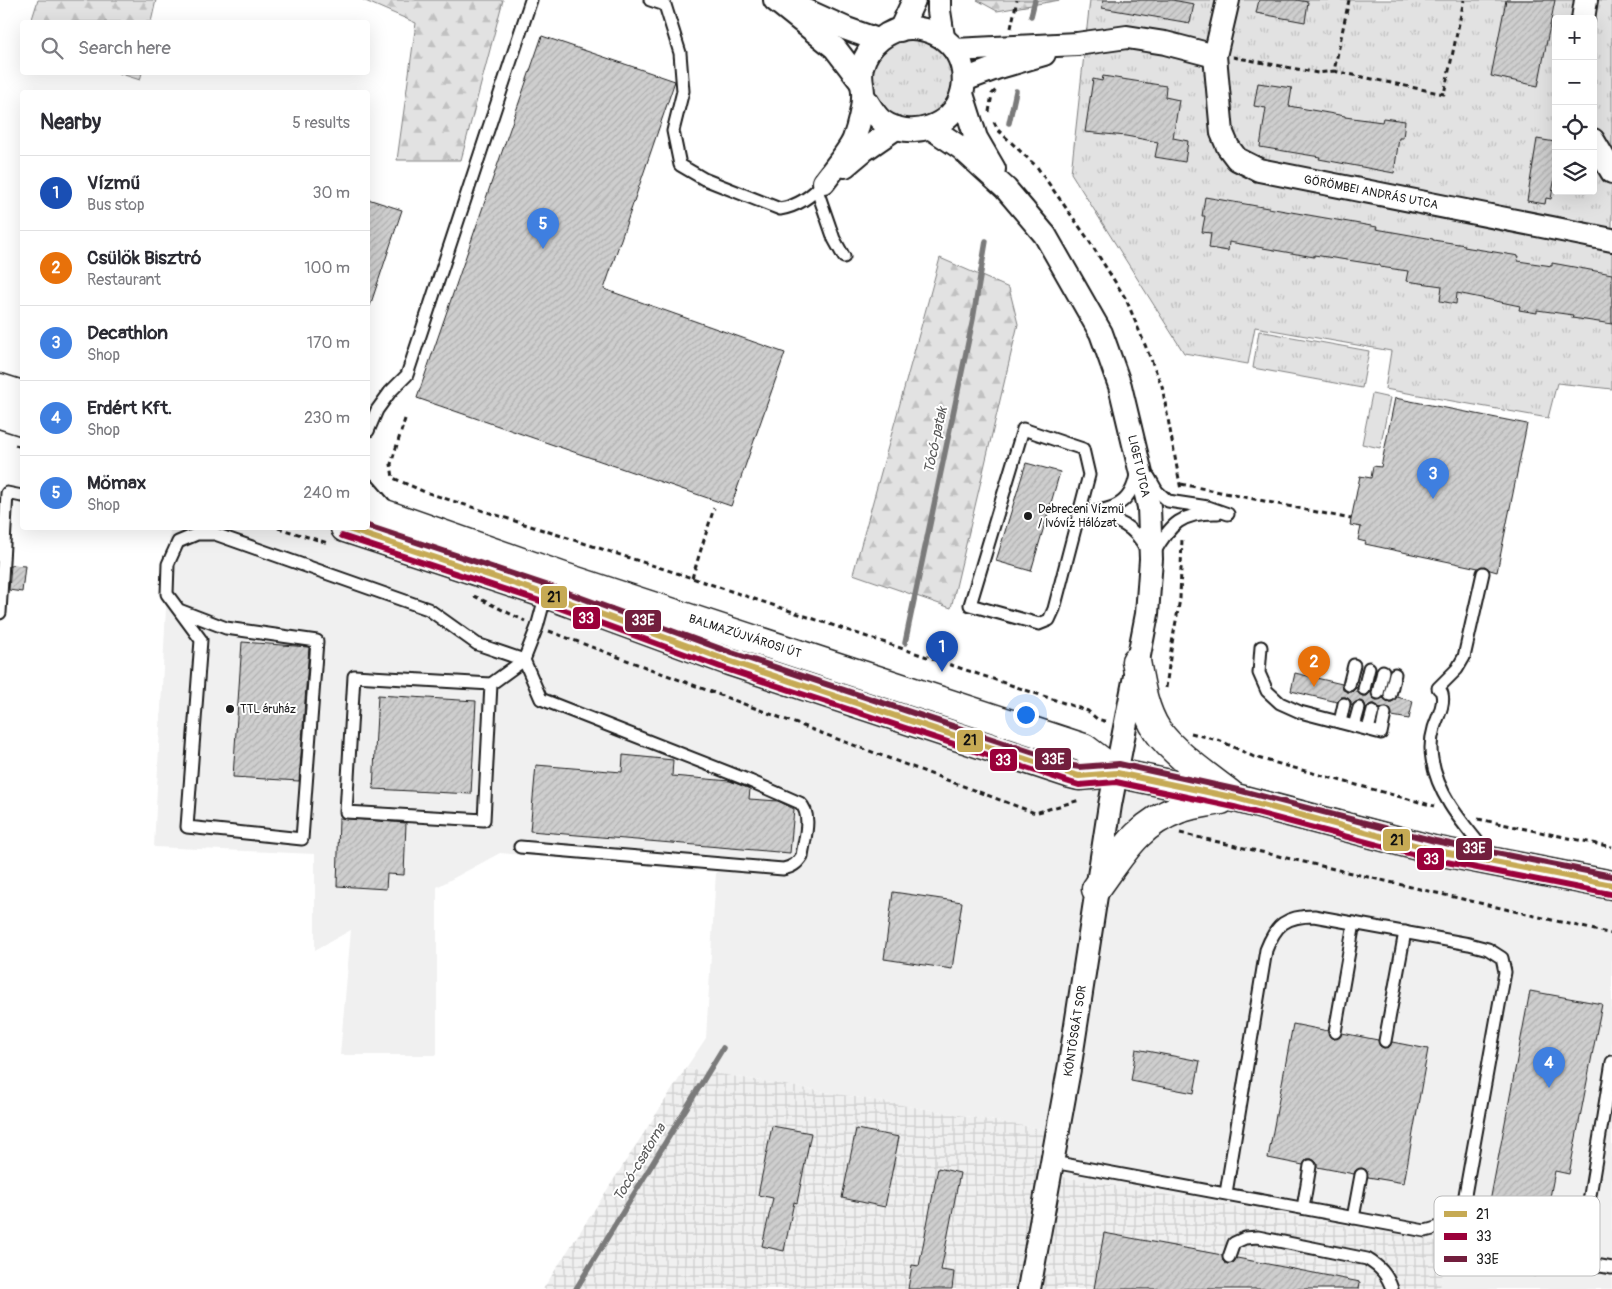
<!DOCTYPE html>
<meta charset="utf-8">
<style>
:root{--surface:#fff;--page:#f2f2f3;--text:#2b2b33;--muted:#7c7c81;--line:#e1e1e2;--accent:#1c1c1c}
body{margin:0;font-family:Pangolin,sans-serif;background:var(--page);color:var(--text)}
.controls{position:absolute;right:15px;top:15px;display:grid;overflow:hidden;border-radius:5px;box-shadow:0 5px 20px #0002}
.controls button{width:45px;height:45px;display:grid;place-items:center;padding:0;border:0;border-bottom:1px solid var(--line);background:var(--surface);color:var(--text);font:25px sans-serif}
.you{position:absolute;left:1025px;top:714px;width:18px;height:18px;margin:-12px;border:4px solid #fff;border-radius:50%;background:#1a73e8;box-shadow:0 0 0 8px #1a73e833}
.badge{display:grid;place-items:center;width:32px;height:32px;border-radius:50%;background:var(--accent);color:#fff;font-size:16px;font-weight:700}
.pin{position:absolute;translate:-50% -41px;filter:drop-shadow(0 1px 2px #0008)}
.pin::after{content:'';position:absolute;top:26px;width:18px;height:15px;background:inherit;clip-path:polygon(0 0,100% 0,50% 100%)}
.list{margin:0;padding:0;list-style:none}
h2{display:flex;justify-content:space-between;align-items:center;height:65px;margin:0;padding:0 20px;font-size:21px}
h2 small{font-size:16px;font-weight:400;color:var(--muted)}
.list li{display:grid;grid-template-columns:32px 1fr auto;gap:15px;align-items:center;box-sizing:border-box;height:75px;padding:0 20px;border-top:1px solid var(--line)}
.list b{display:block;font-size:19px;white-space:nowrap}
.list p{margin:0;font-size:16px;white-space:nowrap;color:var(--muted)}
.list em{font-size:16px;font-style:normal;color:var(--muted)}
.icon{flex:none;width:28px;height:28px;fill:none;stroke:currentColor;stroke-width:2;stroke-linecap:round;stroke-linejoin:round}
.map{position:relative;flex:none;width:1612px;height:1289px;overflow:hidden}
.search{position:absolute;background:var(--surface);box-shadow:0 5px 20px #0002;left:20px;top:20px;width:350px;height:55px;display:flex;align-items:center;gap:12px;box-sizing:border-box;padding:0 18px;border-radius:5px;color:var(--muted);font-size:19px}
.panel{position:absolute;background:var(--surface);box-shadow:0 5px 20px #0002;left:20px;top:90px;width:350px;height:440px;border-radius:5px}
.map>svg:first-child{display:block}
</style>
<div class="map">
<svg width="1612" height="1289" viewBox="0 0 1612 1289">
<defs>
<pattern id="industrial-grid" width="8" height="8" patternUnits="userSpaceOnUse" patternTransform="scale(1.25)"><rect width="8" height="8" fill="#f0f0f0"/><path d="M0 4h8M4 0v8" fill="none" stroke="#cdcdcd"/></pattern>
<pattern id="grass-tufts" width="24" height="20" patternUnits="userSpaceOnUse" patternTransform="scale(1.25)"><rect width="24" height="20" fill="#e2e2e2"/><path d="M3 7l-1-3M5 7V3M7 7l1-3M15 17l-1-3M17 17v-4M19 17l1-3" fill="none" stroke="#c1c1c1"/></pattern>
<pattern id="forest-firs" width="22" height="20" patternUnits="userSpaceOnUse" patternTransform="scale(1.25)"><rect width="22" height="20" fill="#e2e2e2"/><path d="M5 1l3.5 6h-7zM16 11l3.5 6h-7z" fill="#c1c1c1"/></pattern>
<pattern id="building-hatch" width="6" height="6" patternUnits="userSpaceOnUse" patternTransform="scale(1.25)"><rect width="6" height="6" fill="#cecece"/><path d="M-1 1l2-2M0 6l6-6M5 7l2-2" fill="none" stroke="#b0b0b0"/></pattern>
</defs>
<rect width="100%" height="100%" fill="#fff"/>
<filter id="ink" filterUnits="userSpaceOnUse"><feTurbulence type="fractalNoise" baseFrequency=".02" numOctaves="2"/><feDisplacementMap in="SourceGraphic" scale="10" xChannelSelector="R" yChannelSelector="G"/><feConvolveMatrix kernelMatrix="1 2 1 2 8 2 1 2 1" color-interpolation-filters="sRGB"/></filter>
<g filter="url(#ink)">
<polygon fill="#f0f0f0" points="170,528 368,528 1125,768 1612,872 1612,1289 1440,1289 1447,1243 1046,1174 1053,1131 686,1068 706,1038 716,872 500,853 437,887 437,1055 340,1055 351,930 315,950 315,854 154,847"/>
<polygon fill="url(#industrial-grid)" points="686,1068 1053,1131 1046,1174 1448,1243 1440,1289 543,1289"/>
<g fill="url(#grass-tufts)" stroke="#7f7f7f" fill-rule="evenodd">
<path d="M1090 0H1612V389L1557 383 1548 418 1385 389 1391 351 1255 327 1248 364 1184 353 1071 173ZM1556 19H1593V191H1556Z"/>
<circle cx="913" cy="80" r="41"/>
<polygon points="1259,331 1369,351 1362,388 1253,368"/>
</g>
<g fill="url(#forest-firs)" stroke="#7f7f7f">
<polygon points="38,0 156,0 151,22 31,22"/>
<polygon points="363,0 503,0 461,160 397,160 416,23"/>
<polygon points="977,0 1060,0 997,11"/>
<polygon points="118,73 142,73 140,80"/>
<polygon points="940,258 1009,288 1018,324 951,608 853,574"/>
</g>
<polygon fill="#e2e2e2" stroke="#7f7f7f" points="1372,394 1390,398 1380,448 1362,444"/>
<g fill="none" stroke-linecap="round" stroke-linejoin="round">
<g stroke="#7a7a7a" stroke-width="5.5">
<polyline points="1031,16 1035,0"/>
<polyline points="1009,123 1016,91"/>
<polyline points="905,643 973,319 986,241"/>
<polyline points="576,1289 723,1048"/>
</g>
</g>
<g fill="url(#building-hatch)" stroke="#1c1c1c">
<polygon points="1103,0 1172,0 1194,4 1190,23 1102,8"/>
<polygon points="1259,0 1296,0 1308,2 1305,22 1256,13"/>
<polygon points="1506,0 1555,0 1538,86 1491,76"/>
<polygon points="542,36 675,81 604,289 785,353 731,506 417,398"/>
<polygon points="1103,76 1166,86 1165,97 1179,100 1173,138 1188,141 1185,162 1155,157 1158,142 1126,136 1085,132 1093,79 1102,81"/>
<polygon points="1258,83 1292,88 1289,106 1345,116 1345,117 1382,122 1383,118 1405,121 1403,138 1399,138 1394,173 1319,159 1320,157 1260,147 1266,108 1254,106"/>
<polygon points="1537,139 1555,142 1552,159 1556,160 1556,171 1551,199 1546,198 1545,204 1527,201"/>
<polygon points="1205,197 1377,227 1376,229 1433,239 1433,240 1465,245 1464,247 1519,256 1518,261 1552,266 1552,263 1612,274 1612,324 1572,318 1573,315 1537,310 1537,313 1519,310 1520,306 1457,293 1456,304 1440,301 1442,286 1406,281 1408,271 1380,267 1380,265 1314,255 1314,257 1229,242 1228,251 1209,248 1211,233 1202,232 1205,216 1202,216"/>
<polygon points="368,199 402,210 370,306 368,305"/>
<polygon points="1395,398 1527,424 1497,572 1490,570 1485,566 1478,568 1365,544 1366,542 1358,540 1361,527 1350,525 1360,476 1371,478 1373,466 1381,467"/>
<polygon points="1026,463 1060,472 1031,571 996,561"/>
<polygon points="11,565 25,566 22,592 9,590"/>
<polygon points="242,642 309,647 299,781 233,777"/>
<polygon points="1295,673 1342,684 1343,690 1348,692 1352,692 1357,687 1357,692 1362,696 1367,696 1371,692 1373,698 1376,700 1383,698 1388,702 1392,702 1397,697 1413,701 1409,719 1392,716 1390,708 1386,707 1380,709 1375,704 1371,704 1366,708 1364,702 1358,701 1351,706 1351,701 1346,697 1341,697 1337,702 1291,691"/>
<polygon points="378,695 476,701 471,794 373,789"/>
<polygon points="623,755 673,760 672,776 730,781 750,789 749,799 778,801 794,809 790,853 530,831 536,765 622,772"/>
<polygon points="339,818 406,823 404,875 387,874 386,889 337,886"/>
<polygon points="893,892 962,902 952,969 884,959"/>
<polygon points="1530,991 1602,1004 1569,1174 1555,1171 1535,1276 1478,1265"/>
<polygon points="1293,1024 1328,1031 1330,1037 1334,1039 1340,1037 1342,1033 1378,1040 1380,1046 1384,1048 1390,1046 1392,1042 1428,1049 1404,1183 1368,1177 1366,1170 1362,1168 1356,1170 1354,1174 1317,1167 1317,1163 1312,1159 1307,1159 1303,1165 1268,1158"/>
<polygon points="1136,1049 1200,1061 1194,1093 1131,1081"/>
<polygon points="772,1126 811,1133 797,1203 794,1202 784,1251 762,1246 773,1198 758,1195"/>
<polygon points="856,1129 899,1137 885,1207 842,1198"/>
<polygon points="938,1168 960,1173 941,1270 954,1272 952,1289 908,1289 912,1265 919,1266"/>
<polygon points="1104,1233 1222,1255 1223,1261 1227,1264 1233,1263 1237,1258 1360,1282 1359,1289 1094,1289"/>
</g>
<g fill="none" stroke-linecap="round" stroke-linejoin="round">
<defs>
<g id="service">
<path d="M650 0 665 5 680 53 683 91 673 131 680 165 704 179 780 209C799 206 812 196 824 182"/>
<polyline points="817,190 834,239 844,257"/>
<polygon points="1023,429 1083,449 1089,475 1054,609 1049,620 1039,624 970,605"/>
<polyline points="368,431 377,410 390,392 407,375 531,0"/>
<polyline points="1149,477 1157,491 1168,501 1208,507 1228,514"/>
<polyline points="368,485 387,507"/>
<path d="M1079 514C1108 510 1131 508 1136 474"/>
<path d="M1093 516C1118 519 1134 526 1146 549"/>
<path d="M1154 553C1170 524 1182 512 1218 513"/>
<path d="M1483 573 1464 657 1457 669 1438 688C1440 690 1442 692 1442 694 1445 705 1437 718 1434 728 1431 738 1430 748 1432 759 1438 798 1467 828 1490 857"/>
<polyline points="179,610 226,628 317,641 302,839 187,827 201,640 167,594 168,564 178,542 197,534 215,534 428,609 477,644 524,660"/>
<polyline points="0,613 7,493 22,496"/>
<polyline points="1261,647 1259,673 1267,691 1280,703 1300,712 1381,733 1385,714"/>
<polyline points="491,684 484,820 346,812 354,676 491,684 524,660"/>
<polyline points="1349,685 1354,665"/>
<polyline points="1364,689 1369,668"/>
<polyline points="1378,693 1383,671"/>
<polyline points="1390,695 1395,674"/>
<polyline points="1340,722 1344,704"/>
<polyline points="1354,726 1359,708"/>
<polyline points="1368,729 1373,711"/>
<path d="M520 847 783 869C792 867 797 864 802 856 804 840 813 815 800 803L750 781 541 699 524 660 537 627 546 594"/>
<polyline points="1335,1032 1354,923"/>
<polyline points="1385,1041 1405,932"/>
<polyline points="1612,1062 1579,1262 1612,1268"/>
<path d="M1053 1162 1425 1231C1444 1227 1451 1221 1463 1206L1505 972 1502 958 1488 949 1469 944 1314 916C1286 916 1276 924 1266 950L1226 1193"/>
<polyline points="1303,1208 1310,1166"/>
<polyline points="1353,1218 1361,1175"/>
<path d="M1229 1257 1234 1243 1245 1238 1258 1237 1367 1259C1380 1267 1387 1274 1392 1289"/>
</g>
<g id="minor">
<polyline points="775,0 835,48 861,82"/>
<polyline points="939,0 939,11 943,37"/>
<polyline points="1228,0 1215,56 1222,133 1228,147 1237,159 1259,170 1612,240"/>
<polyline points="794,5 847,29 878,40"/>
<polyline points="1583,19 1586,0"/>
<polyline points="900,30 914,0"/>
<polyline points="955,50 1077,44 1127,37 1165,43 1215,56"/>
<polyline points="964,80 996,68 1044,54"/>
<polyline points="962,94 976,138 994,169"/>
<polyline points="931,128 961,148 1006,189 1045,235 1101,333 1120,386 1149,507 1151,559 1147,614 1110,805 1070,1064 1029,1289"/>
<polyline points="1593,140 1612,172"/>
<polyline points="845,166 864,150 896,128"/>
<path d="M824 182C832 171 850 150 854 139 858 128 863 108 863 98 864 87 859 78 862 67 867 46 889 27 912 28 928 29 944 36 954 49 963 61 966 79 962 93 954 127 910 141 882 121 875 116 869 104 864 97"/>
</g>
<g id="primary">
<polyline points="0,388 22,395"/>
<polyline points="0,414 22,421"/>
<polyline points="368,508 564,577 1084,748 1117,773"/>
<polyline points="345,528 546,594 729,661 1071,774 1079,776 1117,773 1236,798 1433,850 1612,885"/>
<path d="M1136 661C1140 684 1144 710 1157 730 1173 753 1208 777 1230 794"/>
<path d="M1096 889C1122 854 1136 825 1179 809 1192 804 1208 803 1221 800"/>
</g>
</defs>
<use href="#service" stroke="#1c1c1c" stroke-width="15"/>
<use href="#minor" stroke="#1c1c1c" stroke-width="26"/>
<use href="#primary" stroke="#1c1c1c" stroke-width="31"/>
<g stroke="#1c1c1c" stroke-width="3" stroke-dasharray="5 4" stroke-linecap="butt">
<polyline points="1349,0 1334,71 1444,94 1464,0"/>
<polyline points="1011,28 1017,0"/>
<polyline points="1233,57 1318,73 1334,71"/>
<polyline points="989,112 992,94 996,90"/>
<polyline points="994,122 998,130 1037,167 1086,236 1126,299 1162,386 1181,490"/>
<polyline points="405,419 391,464 393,478 425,492 692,578 1088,711 1097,719 1108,722"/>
<polyline points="15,445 22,447"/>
<polyline points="1181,484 1351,519"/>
<polyline points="278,528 328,543"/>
<polyline points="692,578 714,508"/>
<polyline points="474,596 525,621"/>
<polyline points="549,631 1035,813 1080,800"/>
<polyline points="1166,688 1172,643 1180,599 1182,538"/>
<polyline points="1191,733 1221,741 1254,757 1434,806"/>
<polyline points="1478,819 1612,847"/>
<polyline points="1180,833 1612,934"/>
</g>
<use href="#service" stroke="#fff" stroke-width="11"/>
<use href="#minor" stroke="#fff" stroke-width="22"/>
<use href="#primary" stroke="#fff" stroke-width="28"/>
<defs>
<polyline id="bus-1" points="345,528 546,594 729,661 1071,774 1079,776 1117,773 1236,798 1433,850 1612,885"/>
<polyline id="bus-2" points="342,536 543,602 726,669 1069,782 1079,785 1116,782 1234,807 1431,859 1610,894"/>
<polyline id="bus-3" points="368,526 549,586 732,653 1073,766 1080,767 1119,764 1238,790 1435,841 1612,876"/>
</defs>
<use href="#bus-1" stroke="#fff" stroke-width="10"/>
<use href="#bus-2" stroke="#fff" stroke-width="10"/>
<use href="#bus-3" stroke="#fff" stroke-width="10"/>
<use href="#bus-1" stroke="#c6aa54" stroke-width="6"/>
<use href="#bus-2" stroke="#9b003a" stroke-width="6"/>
<use href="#bus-3" stroke="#721e3d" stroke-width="6"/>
</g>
</g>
<g fill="#1c1c1c" stroke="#fff" stroke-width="2">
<circle cx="1028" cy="516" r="5"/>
<circle cx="230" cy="709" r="5"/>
</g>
<g text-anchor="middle" stroke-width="4" stroke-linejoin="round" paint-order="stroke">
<g font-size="12" fill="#1c1c1c" stroke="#fff">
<text transform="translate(1371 192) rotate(11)" y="4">GÖRÖMBEI ANDRÁS UTCA</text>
<text transform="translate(1139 466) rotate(77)" y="4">LIGET UTCA</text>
<text transform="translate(745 636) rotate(18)" y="4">BALMAZÚJVÁROSI ÚT</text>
<text transform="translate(1075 1031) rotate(-81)" y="4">KÖNTÖSGÁT SOR</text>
</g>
<g font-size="12" fill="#1c1c1c" stroke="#fff" text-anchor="start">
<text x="1038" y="513">Debreceni Vízmű<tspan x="1038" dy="14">/ Ivóvíz Hálózat</tspan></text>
<text x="240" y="713">TTL áruház</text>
</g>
<g font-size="14" font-style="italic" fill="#5a5a5a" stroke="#fff">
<text transform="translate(935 440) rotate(-78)" y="5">Tócó-patak</text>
<text transform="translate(639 1162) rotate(-59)" y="5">Tocó-csatorna</text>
</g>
</g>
<rect x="1434" y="1196" width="166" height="80" rx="8" fill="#fff" stroke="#bbb" stroke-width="1"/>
<rect x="1444" y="1211" width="23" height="6" fill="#c6aa54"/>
<rect x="1444" y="1233" width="23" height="7" fill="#9b003a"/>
<rect x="1444" y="1256" width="23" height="6" fill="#721e3d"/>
<g font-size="14" fill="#1c1c1c">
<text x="1476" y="1219">21</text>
<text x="1476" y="1241">33</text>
<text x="1476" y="1264">33E</text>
</g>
<g stroke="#fff" stroke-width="2">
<rect x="540" y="585" width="28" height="24" rx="5" fill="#c6aa54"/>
<rect x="572" y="606" width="29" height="24" rx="5" fill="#9b003a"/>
<rect x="624" y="609" width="38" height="24" rx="5" fill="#721e3d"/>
<rect x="956" y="729" width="28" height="24" rx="5" fill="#c6aa54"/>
<rect x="1034" y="747" width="38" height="24" rx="5" fill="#721e3d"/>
<rect x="989" y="748" width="29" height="24" rx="5" fill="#9b003a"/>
<rect x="1382" y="828" width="29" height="24" rx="5" fill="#c6aa54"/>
<rect x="1455" y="837" width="38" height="24" rx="5" fill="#721e3d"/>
<rect x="1416" y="847" width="29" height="24" rx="5" fill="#9b003a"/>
</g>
<g font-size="14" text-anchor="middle" font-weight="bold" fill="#fff">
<text x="586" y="623">33</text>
<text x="643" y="625">33E</text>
<text x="1053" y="764">33E</text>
<text x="1003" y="765">33</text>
<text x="1474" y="853">33E</text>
<text x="1431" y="864">33</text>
</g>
<g font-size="14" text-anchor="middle" font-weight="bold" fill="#111">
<text x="554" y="602">21</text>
<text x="970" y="745">21</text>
<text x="1397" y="845">21</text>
</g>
</svg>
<div class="controls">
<button>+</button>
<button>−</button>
<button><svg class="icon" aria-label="locate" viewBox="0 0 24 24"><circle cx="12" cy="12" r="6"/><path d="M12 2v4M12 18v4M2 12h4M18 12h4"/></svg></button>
<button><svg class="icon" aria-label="layers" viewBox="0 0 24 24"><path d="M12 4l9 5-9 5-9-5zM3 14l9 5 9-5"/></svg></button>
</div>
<div class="you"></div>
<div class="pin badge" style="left:942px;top:672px;background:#1a4fb4">1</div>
<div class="pin badge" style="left:1314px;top:687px;background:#e8710a">2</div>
<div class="pin badge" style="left:1433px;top:499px;background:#3f7fe0">3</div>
<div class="pin badge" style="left:1549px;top:1088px;background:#3f7fe0">4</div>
<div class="pin badge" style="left:543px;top:249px;background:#3f7fe0">5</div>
<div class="search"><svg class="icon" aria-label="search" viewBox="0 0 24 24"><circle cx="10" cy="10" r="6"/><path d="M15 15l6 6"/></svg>Search here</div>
<section class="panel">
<h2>Nearby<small>5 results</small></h2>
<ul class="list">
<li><span class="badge" style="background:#1a4fb4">1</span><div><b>Vízmű</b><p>Bus stop</p></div><em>30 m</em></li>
<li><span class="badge" style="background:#e8710a">2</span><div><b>Csülök Bisztró</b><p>Restaurant</p></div><em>100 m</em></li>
<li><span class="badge" style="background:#3f7fe0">3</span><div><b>Decathlon</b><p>Shop</p></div><em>170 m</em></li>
<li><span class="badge" style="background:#3f7fe0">4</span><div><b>Erdért Kft.</b><p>Shop</p></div><em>230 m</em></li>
<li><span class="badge" style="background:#3f7fe0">5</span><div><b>Mömax</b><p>Shop</p></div><em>240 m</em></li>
</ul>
</section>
</div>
